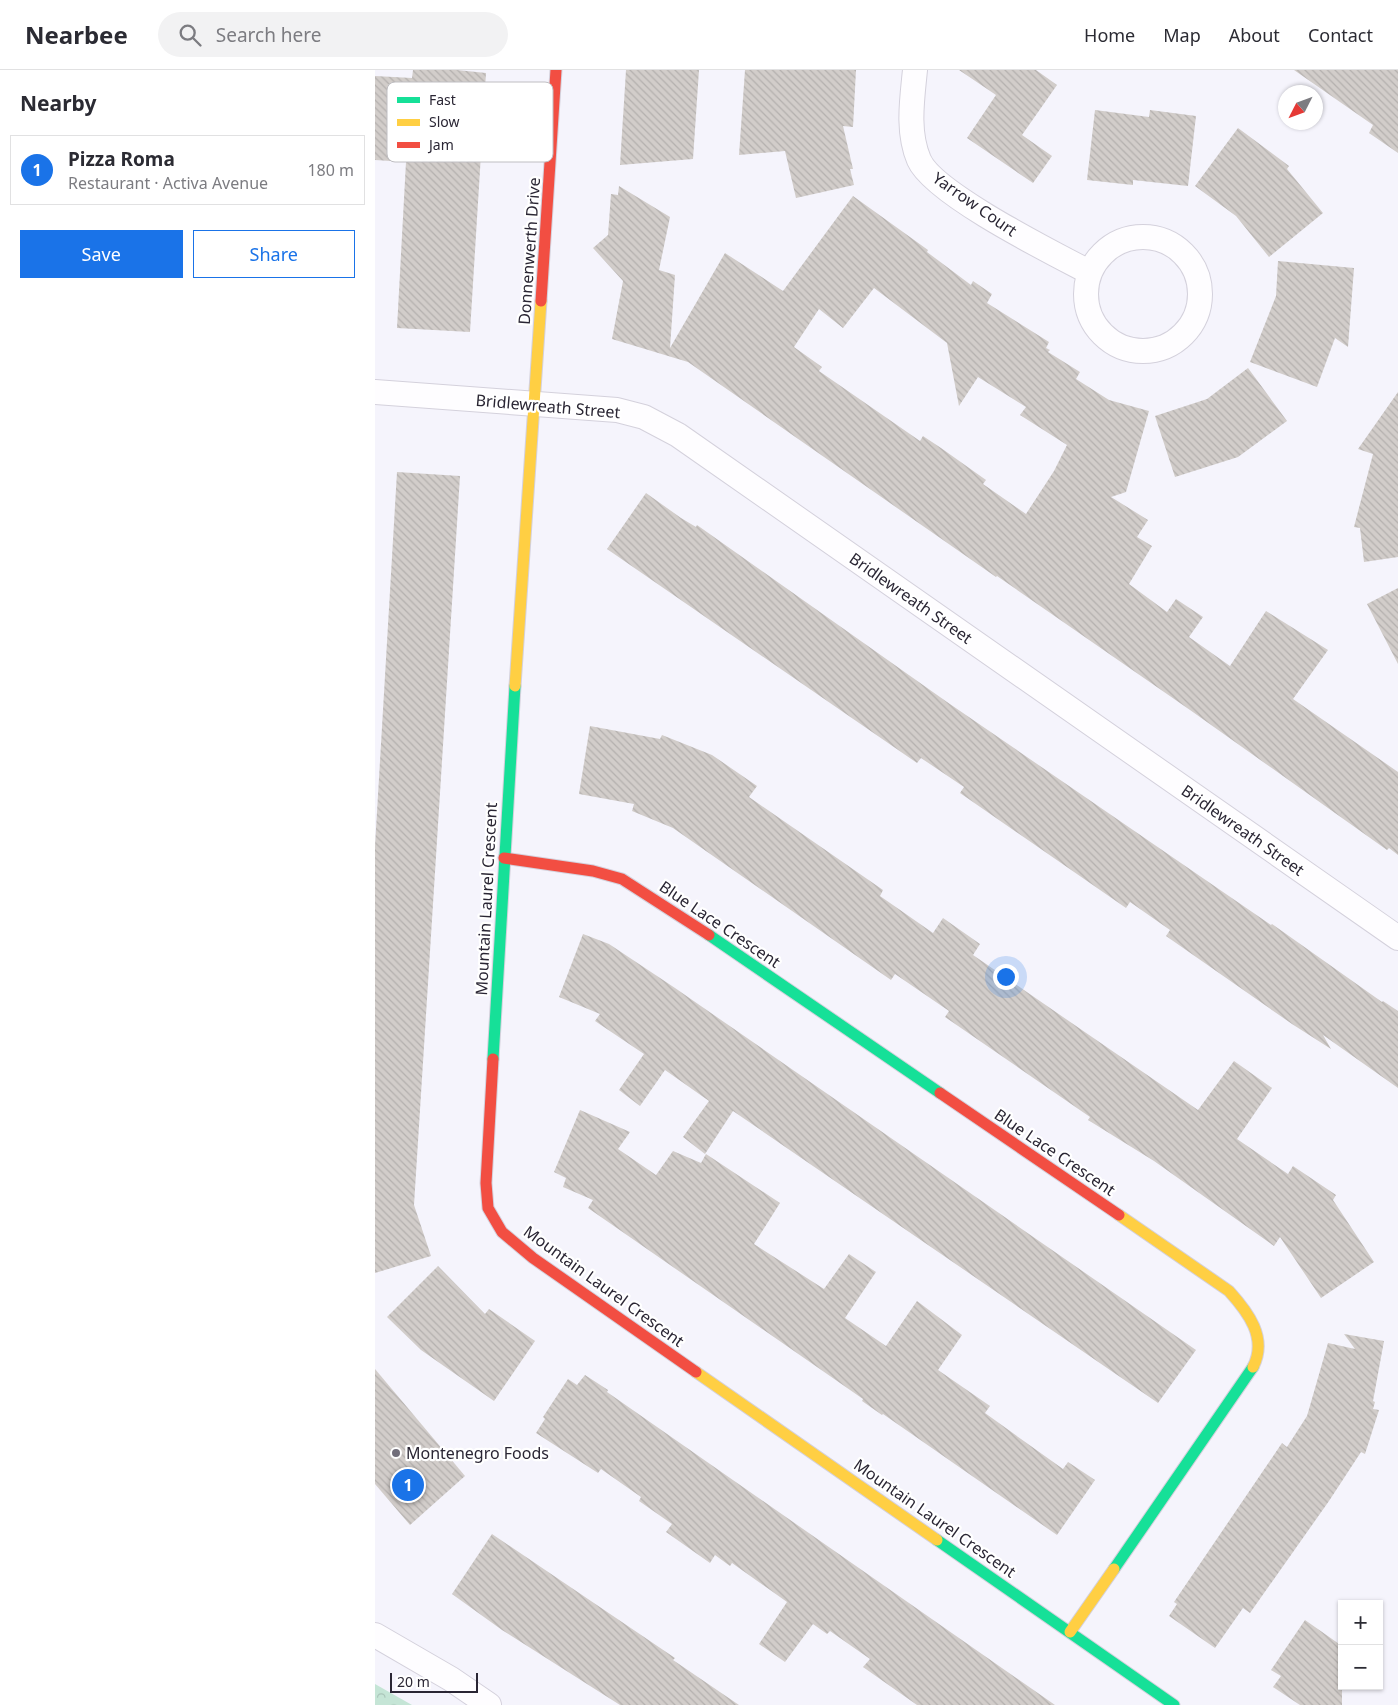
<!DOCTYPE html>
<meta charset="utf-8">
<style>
:root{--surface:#fff;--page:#f2f2f3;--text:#2b2b33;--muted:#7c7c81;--line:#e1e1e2;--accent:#1a73e8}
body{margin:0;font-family:"Noto Sans",sans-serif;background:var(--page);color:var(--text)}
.controls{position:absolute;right:15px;bottom:15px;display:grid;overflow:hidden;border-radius:0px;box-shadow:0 1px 4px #0004}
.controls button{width:45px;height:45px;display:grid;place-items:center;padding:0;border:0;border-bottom:1px solid var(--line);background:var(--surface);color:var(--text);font:25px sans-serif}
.compass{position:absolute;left:903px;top:15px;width:45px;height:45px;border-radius:50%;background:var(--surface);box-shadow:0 1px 4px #0004;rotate:228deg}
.scale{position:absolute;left:15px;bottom:12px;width:88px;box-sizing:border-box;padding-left:5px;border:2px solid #2a2634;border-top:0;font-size:14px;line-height:18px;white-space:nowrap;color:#2a2634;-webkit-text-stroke:4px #fff;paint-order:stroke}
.you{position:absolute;left:630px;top:906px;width:18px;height:18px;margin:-12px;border:4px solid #fff;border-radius:50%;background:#1a73e8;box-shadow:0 0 0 8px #1a73e833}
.badge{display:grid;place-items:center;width:32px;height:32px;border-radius:50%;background:var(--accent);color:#fff;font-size:16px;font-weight:700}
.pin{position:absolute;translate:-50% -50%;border:2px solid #fff;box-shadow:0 1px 5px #0006}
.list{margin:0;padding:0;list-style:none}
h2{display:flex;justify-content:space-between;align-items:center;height:65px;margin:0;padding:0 20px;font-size:21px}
h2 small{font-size:16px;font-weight:400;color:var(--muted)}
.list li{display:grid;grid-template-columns:32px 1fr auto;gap:15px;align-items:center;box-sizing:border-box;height:70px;margin:0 10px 10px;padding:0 10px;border:1px solid var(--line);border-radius:0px}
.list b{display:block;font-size:19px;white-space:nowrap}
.list p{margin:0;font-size:16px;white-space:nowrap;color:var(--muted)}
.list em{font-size:16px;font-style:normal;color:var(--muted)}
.actions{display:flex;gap:10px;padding:15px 20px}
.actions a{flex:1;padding:11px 0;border:1px solid var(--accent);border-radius:0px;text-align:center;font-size:18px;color:var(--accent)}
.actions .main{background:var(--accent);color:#fff}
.icon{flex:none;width:28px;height:28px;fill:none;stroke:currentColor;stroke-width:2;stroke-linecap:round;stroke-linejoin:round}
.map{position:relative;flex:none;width:1023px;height:1635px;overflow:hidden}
header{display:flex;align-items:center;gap:30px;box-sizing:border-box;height:70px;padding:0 25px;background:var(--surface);border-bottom:1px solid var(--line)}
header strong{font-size:24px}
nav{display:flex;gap:28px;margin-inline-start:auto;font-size:18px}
.search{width:350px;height:45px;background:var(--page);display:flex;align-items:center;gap:12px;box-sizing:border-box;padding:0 18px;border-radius:28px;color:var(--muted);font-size:19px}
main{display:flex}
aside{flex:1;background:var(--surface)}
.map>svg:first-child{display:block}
</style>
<header>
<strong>Nearbee</strong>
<div class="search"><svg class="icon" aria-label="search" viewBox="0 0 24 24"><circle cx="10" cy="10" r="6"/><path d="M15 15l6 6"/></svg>Search here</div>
<nav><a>Home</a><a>Map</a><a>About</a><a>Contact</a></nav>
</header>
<main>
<aside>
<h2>Nearby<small></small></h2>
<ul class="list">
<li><span class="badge">1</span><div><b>Pizza Roma</b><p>Restaurant · Activa Avenue</p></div><em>180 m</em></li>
</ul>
<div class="actions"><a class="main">Save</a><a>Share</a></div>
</aside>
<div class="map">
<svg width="1023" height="1635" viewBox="0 0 1023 1635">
<defs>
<pattern id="park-crowns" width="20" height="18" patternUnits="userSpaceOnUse" patternTransform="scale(1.25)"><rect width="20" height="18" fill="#c5e5d6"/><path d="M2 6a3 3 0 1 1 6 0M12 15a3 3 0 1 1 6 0" fill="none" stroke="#a9c4b8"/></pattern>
<pattern id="building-back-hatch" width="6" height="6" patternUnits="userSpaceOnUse" patternTransform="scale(1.25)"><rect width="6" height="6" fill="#d2cdca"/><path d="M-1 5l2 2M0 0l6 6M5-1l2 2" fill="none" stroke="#b4b0ae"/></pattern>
</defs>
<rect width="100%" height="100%" fill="#f5f4fc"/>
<polygon fill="url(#park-crowns)" points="0,1614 37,1635 0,1635"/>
<g fill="url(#building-back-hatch)" fill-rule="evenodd">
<polygon points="38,0 82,0 111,3 95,262 22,258 31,92 0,90 0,6 37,8"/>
<polygon points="251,0 324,0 318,89 245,95"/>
<polygon points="370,0 481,0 478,57 468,56 478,99 475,99 479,115 421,128 410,81 364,85"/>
<polygon points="584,0 661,0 682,15 647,65 677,86 658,113 592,68 621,25"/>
<polygon points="919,0 1023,0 1023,83 994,63 998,55"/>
<polygon points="720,40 774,47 775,40 821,46 813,116 758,110 758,115 712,110"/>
<polygon points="863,58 914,96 912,99 948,143 894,187 861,146 820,116"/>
<path d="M244 116 295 147 284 200 300 205 295 278 350 183 408 221 478 126 553 180 552 182 596 215 598 211 617 224 612 233 674 272 671 278 675 280 673 282 705 302 701 309 734 330 774 341 751 422 736 427 773 450 762 467 777 476 754 514 792 542 801 529 828 547 814 567 855 596 891 541 953 580 918 629 1023 702V785L1014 778 1012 780 815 640 622 506 621 507 313 292 237 269 248 211 218 178 233 165 236 124 243 125ZM499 218 572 273 584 336 603 307 651 337 645 345 692 375 679 401 651 444 608 414 611 410 566 378 548 366 545 371 444 301 447 297 419 277 444 239 468 258Z"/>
<polygon points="903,191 979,198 973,277 960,268 942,317 875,292 901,226"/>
<polygon points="873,298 912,351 863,387 800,407 780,346 832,329"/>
<polygon points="1023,322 1023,487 989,492 985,458 979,457 998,384 983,379"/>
<polygon points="22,402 85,406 39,1135 56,1186 0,1203 0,776"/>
<polygon points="271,423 306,448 321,457 322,455 572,632 896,855 897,854 1007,932 1008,931 1023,941 1023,1018 948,965 956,979 917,954 791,866 795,860 755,832 751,838 585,723 589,717 546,688 542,693 232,479"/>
<polygon points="1023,518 1023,594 992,534"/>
<polygon points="215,656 285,669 287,665 337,685 382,716 374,727 508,820 505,826 558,863 568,848 605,874 598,885 823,1040 859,991 897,1018 862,1069 913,1104 918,1096 961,1125 958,1130 999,1192 946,1228 905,1167 899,1176 779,1091 713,1050 715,1047 570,947 574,941 520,904 516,910 298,758 257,741 259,734 204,724"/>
<polygon points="208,864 234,874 300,918 821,1280 783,1333 358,1041 330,1084 308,1067 334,1031 290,1000 265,1036 244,1020 269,984 220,951 225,944 184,927"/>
<polygon points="205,1040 255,1062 243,1079 281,1105 298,1081 326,1093 331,1084 405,1133 379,1174 449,1219 474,1184 501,1202 470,1248 511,1276 542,1231 587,1265 563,1300 615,1336 610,1343 646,1369 688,1399 693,1392 720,1410 682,1465 508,1344 507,1345 487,1331 488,1329 213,1138 218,1130 188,1117 191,1108 179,1102"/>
<polygon points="63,1196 110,1244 114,1239 160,1271 119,1331 46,1280 12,1247"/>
<polygon points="969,1264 1009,1271 998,1331 1000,1332 998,1339 1004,1340 990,1384 986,1382 954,1431 875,1543 868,1538 840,1578 794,1546 802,1534 799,1532 907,1373 912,1377 932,1346 953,1273 980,1279"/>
<polygon points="0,1299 90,1406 35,1455 0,1414"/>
<polygon points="210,1305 233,1320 232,1322 680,1635 542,1635 488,1597 495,1589 455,1561 452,1564 438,1554 410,1592 384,1574 412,1532 357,1493 355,1496 340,1485 335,1493 291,1462 297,1454 264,1431 266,1427 226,1399 223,1403 161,1363 170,1349 168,1347 193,1309 202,1315"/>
<polygon points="117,1464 300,1588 298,1590 364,1635 245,1635 127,1560 77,1524"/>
<polygon points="930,1550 967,1576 967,1635 925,1635 898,1617 906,1606 896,1600"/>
</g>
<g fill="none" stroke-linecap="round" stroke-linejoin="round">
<defs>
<g id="street">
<path d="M540 0C537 30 532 62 544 90 559 124 678 183 714 202"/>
<circle cx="768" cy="224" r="57"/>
<polyline points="0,322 242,340 269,347 303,365 1023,868"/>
<polyline points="0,1565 76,1609 114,1635"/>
</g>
<g id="fast">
<polyline points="334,865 565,1023"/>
<polyline points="118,989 140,616"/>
<polyline points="562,1470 799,1635"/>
<polyline points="739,1499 878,1297"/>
</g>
<g id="slow">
<polyline points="140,616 166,231"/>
<path d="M744 1145 854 1221C873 1242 893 1268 878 1297"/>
<polyline points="321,1302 562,1470"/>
<polyline points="695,1562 739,1499"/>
</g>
<g id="jam">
<polyline points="166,231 181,0"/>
<polyline points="129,788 218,801 247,809 334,865"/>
<polyline points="118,989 111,1113 113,1138 127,1162 158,1188 321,1302"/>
<polyline points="565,1023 744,1145"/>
</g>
</defs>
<use href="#street" stroke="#d4d1dc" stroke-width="26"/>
<use href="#fast" stroke="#d4d1dc" stroke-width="13"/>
<use href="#slow" stroke="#d4d1dc" stroke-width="13"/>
<use href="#jam" stroke="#d4d1dc" stroke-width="13"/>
<use href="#street" stroke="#fefdff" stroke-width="24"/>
<use href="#fast" stroke="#16e098" stroke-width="11"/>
<use href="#slow" stroke="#ffcf43" stroke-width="11"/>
<use href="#jam" stroke="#f24e42" stroke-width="11"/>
</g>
<circle fill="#716e7a" stroke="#fff" stroke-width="2" cx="21" cy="1383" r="5"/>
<g text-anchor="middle" stroke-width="4.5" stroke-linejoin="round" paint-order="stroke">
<g font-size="16" fill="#2a2634" stroke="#fff">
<text transform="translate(600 134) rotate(35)" y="6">Yarrow Court</text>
<text transform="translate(154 181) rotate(-86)" y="6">Donnenwerth Drive</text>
<text transform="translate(173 336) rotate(5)" y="6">Bridlewreath Street</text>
<text transform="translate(536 528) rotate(35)" y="6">Bridlewreath Street</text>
<text transform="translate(868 760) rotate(35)" y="6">Bridlewreath Street</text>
<text transform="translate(111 829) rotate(-87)" y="6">Mountain Laurel Crescent</text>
<text transform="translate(345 854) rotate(34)" y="6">Blue Lace Crescent</text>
<text transform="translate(680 1082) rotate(34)" y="6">Blue Lace Crescent</text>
<text transform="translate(229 1216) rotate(36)" y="6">Mountain Laurel Crescent</text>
<text transform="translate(560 1448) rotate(35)" y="6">Mountain Laurel Crescent</text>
</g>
<g font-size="16" fill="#2a2634" stroke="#fff" text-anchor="start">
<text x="31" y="1389">Montenegro Foods</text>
</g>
</g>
<rect x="12" y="12" width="166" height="80" rx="8" fill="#fff" stroke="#bfbec2" stroke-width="1"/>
<rect x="22" y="27" width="23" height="6" fill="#16e098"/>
<rect x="22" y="49" width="23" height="7" fill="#ffcf43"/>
<rect x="22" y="72" width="23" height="6" fill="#f24e42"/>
<g font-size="14" fill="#2a2634">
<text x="54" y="35">Fast</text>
<text x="54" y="57">Slow</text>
<text x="54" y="80">Jam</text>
</g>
</svg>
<div class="controls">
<button>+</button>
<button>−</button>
</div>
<svg class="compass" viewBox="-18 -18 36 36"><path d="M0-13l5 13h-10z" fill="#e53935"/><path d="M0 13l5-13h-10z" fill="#7c7c81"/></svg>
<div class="scale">20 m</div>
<div class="you"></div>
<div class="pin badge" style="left:33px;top:1415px">1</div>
</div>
</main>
